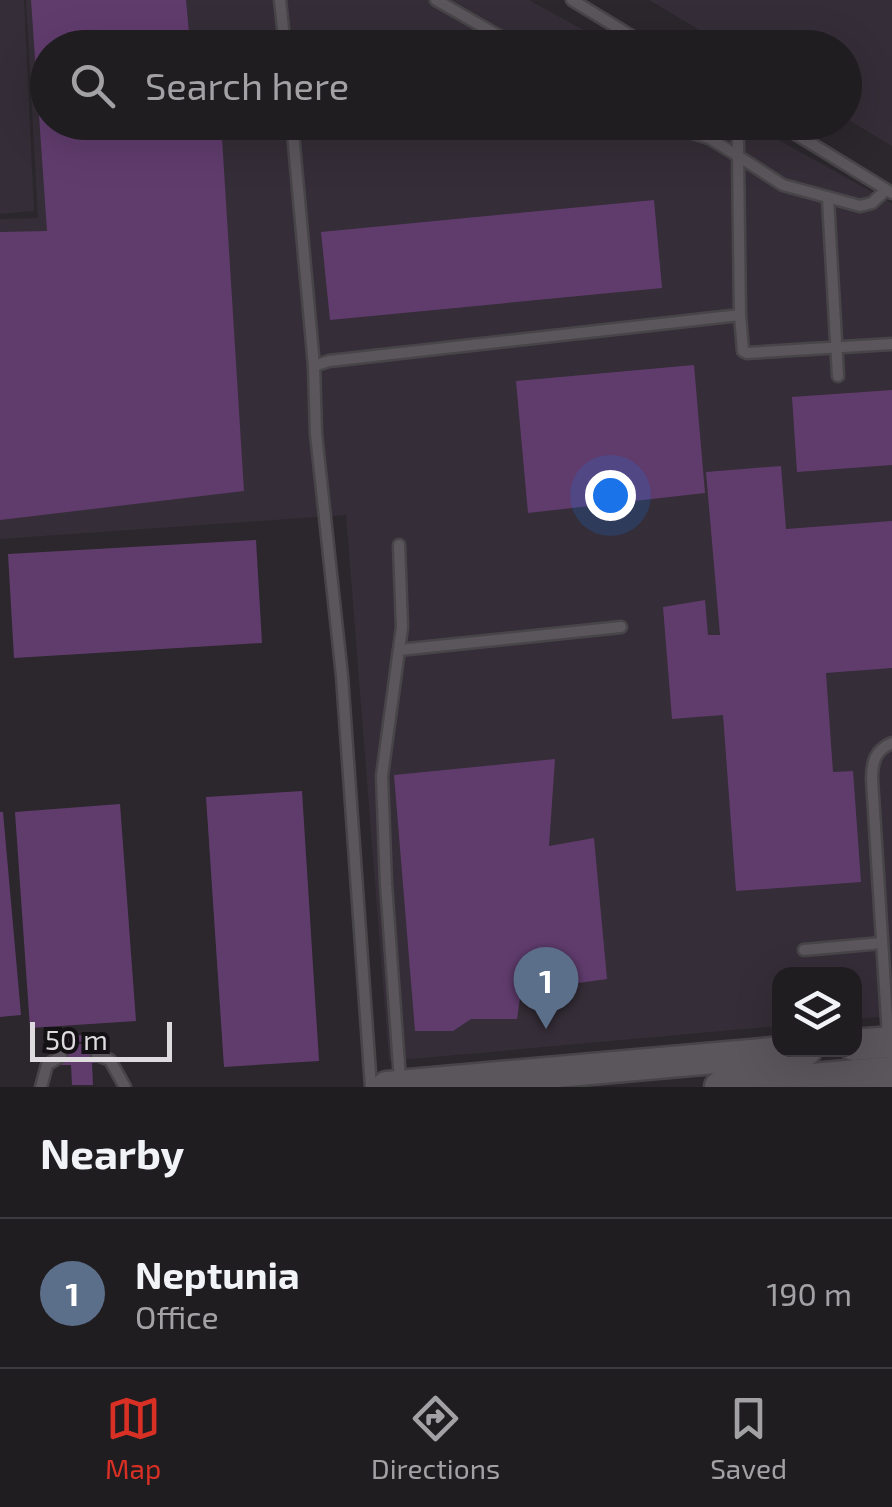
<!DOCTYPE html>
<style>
:root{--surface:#201d21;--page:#28262a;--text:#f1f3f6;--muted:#a2a2a5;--line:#3d3b3f;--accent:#d93025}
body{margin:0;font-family:"Exo 2",sans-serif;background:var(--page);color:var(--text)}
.controls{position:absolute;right:30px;bottom:30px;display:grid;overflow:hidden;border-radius:20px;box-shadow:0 10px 40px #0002}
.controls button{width:90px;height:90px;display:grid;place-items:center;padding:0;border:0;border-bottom:2px solid var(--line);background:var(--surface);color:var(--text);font:50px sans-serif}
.scale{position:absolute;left:30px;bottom:25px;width:142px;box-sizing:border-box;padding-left:10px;border:5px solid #dddbde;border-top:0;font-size:28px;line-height:35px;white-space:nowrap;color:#dddbde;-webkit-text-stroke:8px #131113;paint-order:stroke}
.you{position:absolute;left:610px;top:495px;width:35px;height:35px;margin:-25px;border:8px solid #fff;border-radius:50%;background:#1a73e8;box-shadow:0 0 0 15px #1a73e833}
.badge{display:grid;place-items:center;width:65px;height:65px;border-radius:50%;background:var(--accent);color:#fff;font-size:32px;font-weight:700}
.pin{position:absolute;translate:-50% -82px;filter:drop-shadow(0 2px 5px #0008)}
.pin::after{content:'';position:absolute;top:52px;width:35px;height:30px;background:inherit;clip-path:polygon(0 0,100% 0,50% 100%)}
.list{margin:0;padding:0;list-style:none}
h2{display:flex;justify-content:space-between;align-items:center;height:130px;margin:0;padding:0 40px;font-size:42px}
h2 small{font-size:32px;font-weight:400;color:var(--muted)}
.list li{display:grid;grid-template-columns:65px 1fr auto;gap:30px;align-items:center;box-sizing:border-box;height:150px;padding:0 40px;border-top:2px solid var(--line)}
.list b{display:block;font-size:38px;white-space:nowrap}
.list p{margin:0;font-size:32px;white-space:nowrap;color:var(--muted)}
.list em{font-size:32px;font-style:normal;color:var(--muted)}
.icon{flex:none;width:55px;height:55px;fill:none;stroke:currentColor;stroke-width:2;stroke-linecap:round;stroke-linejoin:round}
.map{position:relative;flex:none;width:892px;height:1087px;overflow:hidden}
.search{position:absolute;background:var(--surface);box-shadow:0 10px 40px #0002;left:30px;right:30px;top:30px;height:110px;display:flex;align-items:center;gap:25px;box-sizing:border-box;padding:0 35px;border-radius:55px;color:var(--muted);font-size:38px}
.sheet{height:280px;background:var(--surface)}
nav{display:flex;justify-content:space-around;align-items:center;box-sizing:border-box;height:140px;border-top:2px solid var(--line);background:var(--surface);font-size:28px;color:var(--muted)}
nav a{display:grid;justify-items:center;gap:5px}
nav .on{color:var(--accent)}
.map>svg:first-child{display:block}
</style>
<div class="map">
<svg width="892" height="1087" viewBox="0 0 892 1087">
<rect width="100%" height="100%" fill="#2b272c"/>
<g fill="#352d37">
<polygon points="0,0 24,0 34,211 0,214"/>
<polygon points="26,0 529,0 614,47 48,48 48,122 748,123 892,203 892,1016 855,1019 854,974 780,974 779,1026 389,1061 346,515 0,539 0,219 38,218"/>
<polygon points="649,0 892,0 892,146 845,118 844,48 728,47"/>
</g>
<g fill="#603c6d">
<polygon points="31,0 186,0 189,32 88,48 48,48 48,122 221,122 244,491 0,520 0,232 47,231"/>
<polygon points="654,200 662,288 330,320 321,232"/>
<polygon points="694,365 705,493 528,513 516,381"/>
<polygon points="892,390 892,465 797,472 792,397"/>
<polygon points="781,466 786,529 892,521 892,668 826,673 833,772 853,771 861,882 736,891 723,715 672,719 663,607 705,600 708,635 720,635 706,472"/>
<polygon points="256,540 262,643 14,658 8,554"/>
<polygon points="555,759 549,846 594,838 607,979 521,991 517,1019 471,1019 453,1031 415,1031 394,775"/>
<polygon points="302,791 319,1061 224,1067 206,797"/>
<polygon points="120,804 136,1021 30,1028 15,812"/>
<polygon points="0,812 3,812 21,1015 0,1017"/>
<polygon points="94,1035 94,1041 56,1043 56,1036"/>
<polygon points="97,1043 98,1063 92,1063 93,1085 72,1085 71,1065 61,1065 60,1045"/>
</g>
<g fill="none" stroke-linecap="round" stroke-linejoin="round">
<defs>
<g id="service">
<polyline points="280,0 285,48"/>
<polyline points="436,0 520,48"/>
<polyline points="572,0 651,48"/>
<polyline points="292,122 314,366 316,434 342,676 371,1087"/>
<polyline points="738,122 738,156 783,185 860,206 872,203 886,190"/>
<polyline points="776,122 892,193"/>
<polyline points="828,199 838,376"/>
<polyline points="740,315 743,351 747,353 892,344"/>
<polyline points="314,366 329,361 740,315 738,156 709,138 658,122"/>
<polyline points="399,545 402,627 382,776 386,884 400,1080"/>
<polyline points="399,650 621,627"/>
<polyline points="804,950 882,943"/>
<path d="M888 1036 872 779C872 762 875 750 892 743"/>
<polyline points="97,1055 110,1060 125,1087"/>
<polyline points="41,1087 47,1065 61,1056"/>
</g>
<g id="secondary">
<polyline points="854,1045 892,1042"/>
<polyline points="387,1087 806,1050"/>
<polyline points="720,1087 892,1072"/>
</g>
</defs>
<use href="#service" stroke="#484549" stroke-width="15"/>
<use href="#secondary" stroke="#484549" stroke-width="35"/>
<use href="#service" stroke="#5a565b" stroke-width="10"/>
<use href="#secondary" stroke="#5a565b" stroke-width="30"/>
</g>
</svg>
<div class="controls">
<button><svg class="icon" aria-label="layers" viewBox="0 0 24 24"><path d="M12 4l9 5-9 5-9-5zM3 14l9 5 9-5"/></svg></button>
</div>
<div class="scale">50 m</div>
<div class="you"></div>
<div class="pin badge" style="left:546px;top:1029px;background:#5c6f8a">1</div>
<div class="search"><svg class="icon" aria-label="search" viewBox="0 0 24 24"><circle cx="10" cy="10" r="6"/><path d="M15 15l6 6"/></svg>Search here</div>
</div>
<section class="sheet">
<h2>Nearby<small></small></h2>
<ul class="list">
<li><span class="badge" style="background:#5c6f8a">1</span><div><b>Neptunia</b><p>Office</p></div><em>190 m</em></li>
</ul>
</section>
<nav>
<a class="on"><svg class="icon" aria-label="map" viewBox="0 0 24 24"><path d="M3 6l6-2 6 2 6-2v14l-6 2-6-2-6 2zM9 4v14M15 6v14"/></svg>Map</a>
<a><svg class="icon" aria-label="directions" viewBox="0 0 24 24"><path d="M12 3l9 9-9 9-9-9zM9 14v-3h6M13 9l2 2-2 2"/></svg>Directions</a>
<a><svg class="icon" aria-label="saved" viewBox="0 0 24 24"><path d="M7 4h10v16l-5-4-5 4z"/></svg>Saved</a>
</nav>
